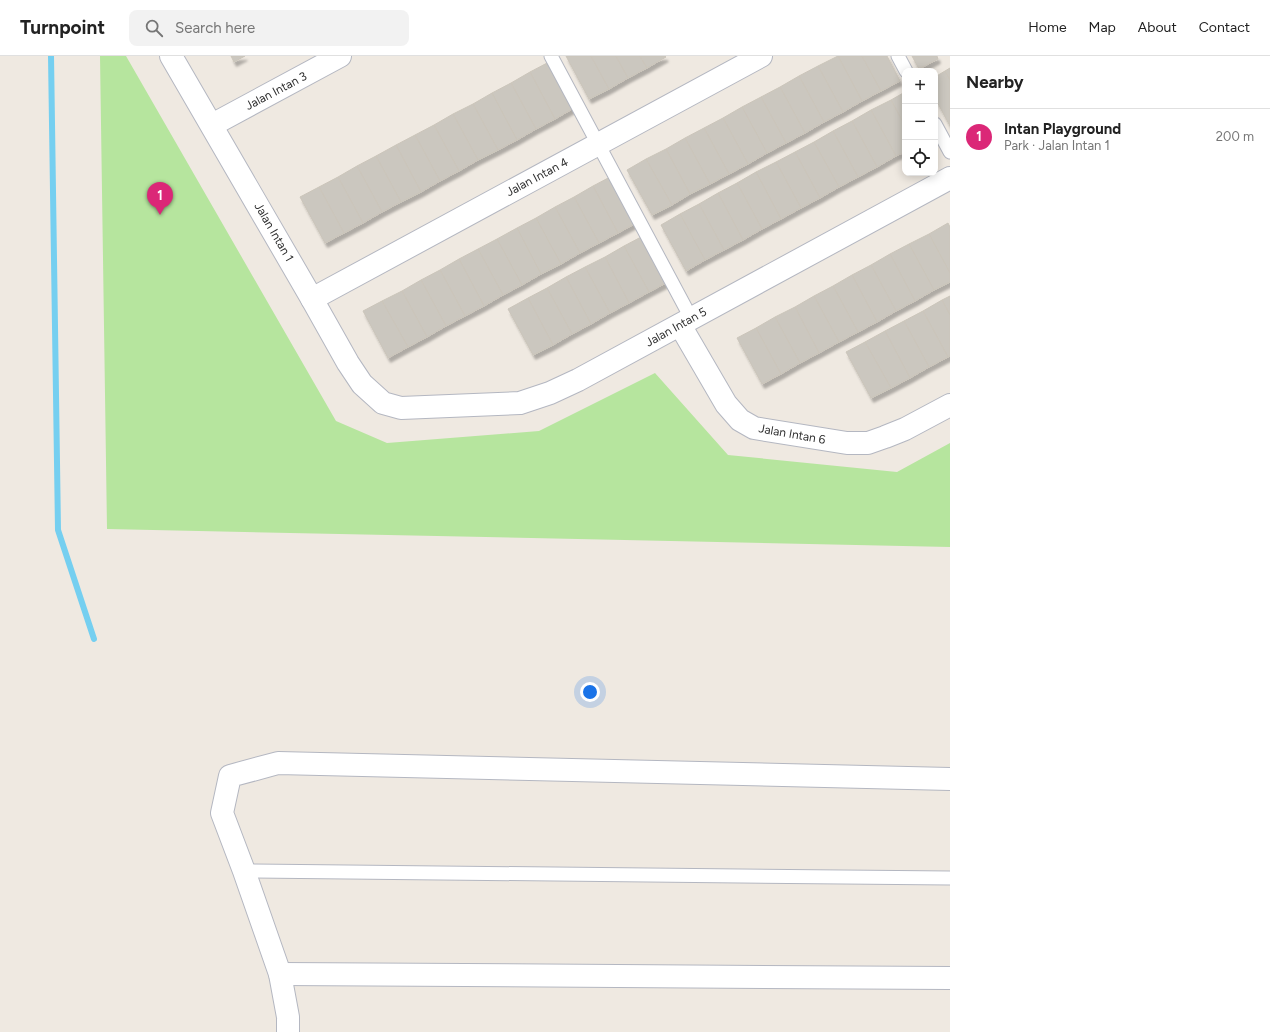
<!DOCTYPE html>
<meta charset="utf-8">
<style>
:root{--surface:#fff;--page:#f2f2f2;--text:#222;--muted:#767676;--line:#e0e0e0;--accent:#db2777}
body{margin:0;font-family:Figtree,sans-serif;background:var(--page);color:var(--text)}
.controls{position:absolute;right:12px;top:12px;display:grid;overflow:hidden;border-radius:8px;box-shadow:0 2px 10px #0003}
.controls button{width:36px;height:36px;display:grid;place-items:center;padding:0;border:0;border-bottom:1px solid var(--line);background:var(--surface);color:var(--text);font:20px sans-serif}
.you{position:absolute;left:590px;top:636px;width:14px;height:14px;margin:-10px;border:3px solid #fff;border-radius:50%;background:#1a73e8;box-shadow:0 0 0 6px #1a73e833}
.badge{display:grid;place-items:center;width:26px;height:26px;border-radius:50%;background:var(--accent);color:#fff;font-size:13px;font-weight:700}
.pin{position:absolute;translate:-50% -33px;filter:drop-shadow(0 1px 2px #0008)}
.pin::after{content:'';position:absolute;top:21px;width:14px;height:12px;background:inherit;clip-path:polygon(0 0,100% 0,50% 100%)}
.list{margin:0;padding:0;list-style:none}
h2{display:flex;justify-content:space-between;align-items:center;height:52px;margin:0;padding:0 16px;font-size:17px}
h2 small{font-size:13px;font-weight:400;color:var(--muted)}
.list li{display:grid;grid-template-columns:26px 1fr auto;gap:12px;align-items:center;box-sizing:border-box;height:56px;padding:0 16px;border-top:1px solid var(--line)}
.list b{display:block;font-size:15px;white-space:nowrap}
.list p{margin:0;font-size:13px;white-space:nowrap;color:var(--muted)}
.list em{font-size:13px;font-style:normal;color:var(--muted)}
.icon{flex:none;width:22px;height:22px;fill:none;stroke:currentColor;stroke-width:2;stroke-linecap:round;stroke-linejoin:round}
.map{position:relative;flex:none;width:950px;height:976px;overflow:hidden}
header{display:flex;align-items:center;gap:24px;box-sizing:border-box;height:56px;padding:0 20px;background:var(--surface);border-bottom:1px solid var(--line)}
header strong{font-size:19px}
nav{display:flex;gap:22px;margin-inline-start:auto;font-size:14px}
.search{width:280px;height:36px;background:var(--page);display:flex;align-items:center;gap:10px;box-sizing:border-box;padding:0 14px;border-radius:8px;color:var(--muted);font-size:15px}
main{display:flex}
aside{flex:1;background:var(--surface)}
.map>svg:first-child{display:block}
</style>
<header>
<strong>Turnpoint</strong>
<div class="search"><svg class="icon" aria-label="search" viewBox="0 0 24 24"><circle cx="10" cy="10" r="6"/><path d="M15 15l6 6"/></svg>Search here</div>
<nav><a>Home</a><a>Map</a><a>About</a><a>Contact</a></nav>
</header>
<main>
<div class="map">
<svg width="950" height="976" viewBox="0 0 950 976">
<defs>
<filter id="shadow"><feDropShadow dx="2.5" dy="4.5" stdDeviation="1" flood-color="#0004"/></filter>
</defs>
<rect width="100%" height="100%" fill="#efe9e1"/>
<polygon fill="#b6e59e" points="100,0 126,0 336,365 387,387 539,375 655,317 728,399 897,416 950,387 950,491 107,473"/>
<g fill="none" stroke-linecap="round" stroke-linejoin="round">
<polyline stroke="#75cff0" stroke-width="6" points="51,0 58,474 94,583"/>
</g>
<g fill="#cbc7bf" stroke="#cbc5ba" filter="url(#shadow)">
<polygon points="231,0 245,0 234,6"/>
<polygon points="566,0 591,0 609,33 589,43"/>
<polygon points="591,0 616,0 628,22 609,33"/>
<polygon points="616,0 640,0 647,12 628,22"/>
<polygon points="640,0 665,0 666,1 647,12"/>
<polygon points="838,0 862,0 881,35 862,45"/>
<polygon points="838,0 862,45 843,56 818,10"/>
<polygon points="862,0 887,0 900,25 881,35"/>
<polygon points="912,0 937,0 938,3 919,13"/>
<polygon points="549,6 574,52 555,63 530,16"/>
<polygon points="818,10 843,56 824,66 799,20"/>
<polygon points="950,12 950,24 945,15"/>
<polygon points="945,15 950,24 950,70 935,42 935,21"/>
<polygon points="530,16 555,63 536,73 511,27"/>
<polygon points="799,20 824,66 805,77 780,31"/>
<polygon points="511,27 536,73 517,84 492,37"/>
<polygon points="780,31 805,77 786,87 761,41"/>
<polygon points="905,36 905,70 891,44"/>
<polygon points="492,37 517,84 498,94 473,48"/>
<polygon points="761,41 786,87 767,97 742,51"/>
<polygon points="891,44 905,70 905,96 896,100 871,54"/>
<polygon points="473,48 498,94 478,104 453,58"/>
<polygon points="742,51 767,97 748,108 723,62"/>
<polygon points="871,54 896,100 877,111 852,65"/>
<polygon points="453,58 478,104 459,115 434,69"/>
<polygon points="723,62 748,108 729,118 704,72"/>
<polygon points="852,65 877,111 858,121 833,75"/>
<polygon points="434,69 459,115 440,125 415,79"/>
<polygon points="704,72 729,118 710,128 685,82"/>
<polygon points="833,75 858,121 839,131 814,86"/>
<polygon points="415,79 440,125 421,136 396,89"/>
<polygon points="685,82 710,128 690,138 666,93"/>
<polygon points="814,86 839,131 820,142 795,96"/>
<polygon points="396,89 421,136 401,146 376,100"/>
<polygon points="666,93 690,138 672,149 646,103"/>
<polygon points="795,96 820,142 801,152 776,106"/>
<polygon points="376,100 401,146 382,156 357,110"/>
<polygon points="646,103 672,149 652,159 627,114"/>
<polygon points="776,106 801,152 781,163 756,116"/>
<polygon points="357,110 382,156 363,167 338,121"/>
<polygon points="756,116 781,163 762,173 737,127"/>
<polygon points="612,120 638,166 618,177 593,130"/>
<polygon points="338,121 363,167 344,177 319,131"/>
<polygon points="737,127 762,173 743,184 718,137"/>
<polygon points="593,130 618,177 599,187 574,141"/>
<polygon points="319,131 344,177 325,187 300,141"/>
<polygon points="718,137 743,184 724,194 699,148"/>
<polygon points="574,141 599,187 580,197 555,151"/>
<polygon points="699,148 724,194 705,204 680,158"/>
<polygon points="555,151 580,197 561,208 536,162"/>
<polygon points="680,158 705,204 686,215 661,169"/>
<polygon points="536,162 561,208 541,218 517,172"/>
<polygon points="948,167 950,171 950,217 929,178"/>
<polygon points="517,172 541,218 522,229 497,183"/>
<polygon points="929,178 950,217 950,226 934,234 909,188"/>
<polygon points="643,180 668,226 649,236 624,190"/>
<polygon points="497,183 522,229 503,239 478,193"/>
<polygon points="909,188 934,234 915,245 890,198"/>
<polygon points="624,190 649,236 629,247 605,201"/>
<polygon points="478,193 503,239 484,250 459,203"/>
<polygon points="890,198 915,245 896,255 871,209"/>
<polygon points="605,201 629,247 610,257 585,211"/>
<polygon points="459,203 484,250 465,260 440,214"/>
<polygon points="871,209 896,255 877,266 852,219"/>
<polygon points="585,211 610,257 591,268 566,221"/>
<polygon points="440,214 465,260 446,270 421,224"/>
<polygon points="852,219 877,266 858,276 833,230"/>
<polygon points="566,221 591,268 572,278 547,232"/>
<polygon points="421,224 446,270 427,281 402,235"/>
<polygon points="833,230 858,276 839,286 814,240"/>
<polygon points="547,232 572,278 553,289 528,242"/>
<polygon points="402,235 427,281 408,291 382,245"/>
<polygon points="814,240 839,286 819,297 795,251"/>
<polygon points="950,240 950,259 942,244"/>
<polygon points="528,242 553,289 533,299 508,253"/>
<polygon points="942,244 950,259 950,300 948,301 923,255"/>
<polygon points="382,245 408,291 388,302 363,255"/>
<polygon points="795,251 819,297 800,307 775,261"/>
<polygon points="923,255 948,301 929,311 904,265"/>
<polygon points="775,261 800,307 781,318 756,272"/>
<polygon points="904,265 929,311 910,322 885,275"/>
<polygon points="756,272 781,318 762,328 737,282"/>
<polygon points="885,275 910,322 891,332 865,286"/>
<polygon points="865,286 891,332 871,342 846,296"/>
</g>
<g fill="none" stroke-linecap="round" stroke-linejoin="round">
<defs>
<g id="lane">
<polyline points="551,0 691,262"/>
<polyline points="898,0 906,15"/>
<polyline points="935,68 950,96"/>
<polyline points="244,815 950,822"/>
</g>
<g id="street">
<polyline points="171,0 312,243 348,307 362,328 383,347 401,352 520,347 550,337 578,324 950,122"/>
<polyline points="212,69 340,0"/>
<polyline points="312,243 761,0"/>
<polyline points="680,269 726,348 740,364 754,372 847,387 868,387 885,381 905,373 950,349"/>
<polyline points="280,918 950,922"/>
<polyline points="288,976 288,961 280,918 244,815 222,757 230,720 278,707 950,723"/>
</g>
</defs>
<use href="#lane" stroke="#b4b7c1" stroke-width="15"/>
<use href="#street" stroke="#b4b7c1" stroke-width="24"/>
<use href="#lane" stroke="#fff" stroke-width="13"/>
<use href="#street" stroke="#fff" stroke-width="22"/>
</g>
<g text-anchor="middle" stroke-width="3" stroke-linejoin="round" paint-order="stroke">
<g font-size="12" fill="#2e2e2e" stroke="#fff">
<text transform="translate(276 35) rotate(-28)" y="4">Jalan Intan 3</text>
<text transform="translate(537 121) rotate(-28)" y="4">Jalan Intan 4</text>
<text transform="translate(274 176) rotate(60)" y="4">Jalan Intan 1</text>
<text transform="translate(676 271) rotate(-29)" y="4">Jalan Intan 5</text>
<text transform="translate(792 378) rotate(10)" y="4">Jalan Intan 6</text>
</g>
</g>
</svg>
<div class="controls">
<button>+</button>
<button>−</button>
<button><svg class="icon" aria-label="locate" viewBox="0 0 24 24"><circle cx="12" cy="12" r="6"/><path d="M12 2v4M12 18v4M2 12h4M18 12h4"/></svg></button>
</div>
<div class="you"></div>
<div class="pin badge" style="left:160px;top:159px">1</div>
</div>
<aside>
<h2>Nearby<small></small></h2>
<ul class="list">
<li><span class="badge">1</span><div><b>Intan Playground</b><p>Park · Jalan Intan 1</p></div><em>200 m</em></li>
</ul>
</aside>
</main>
